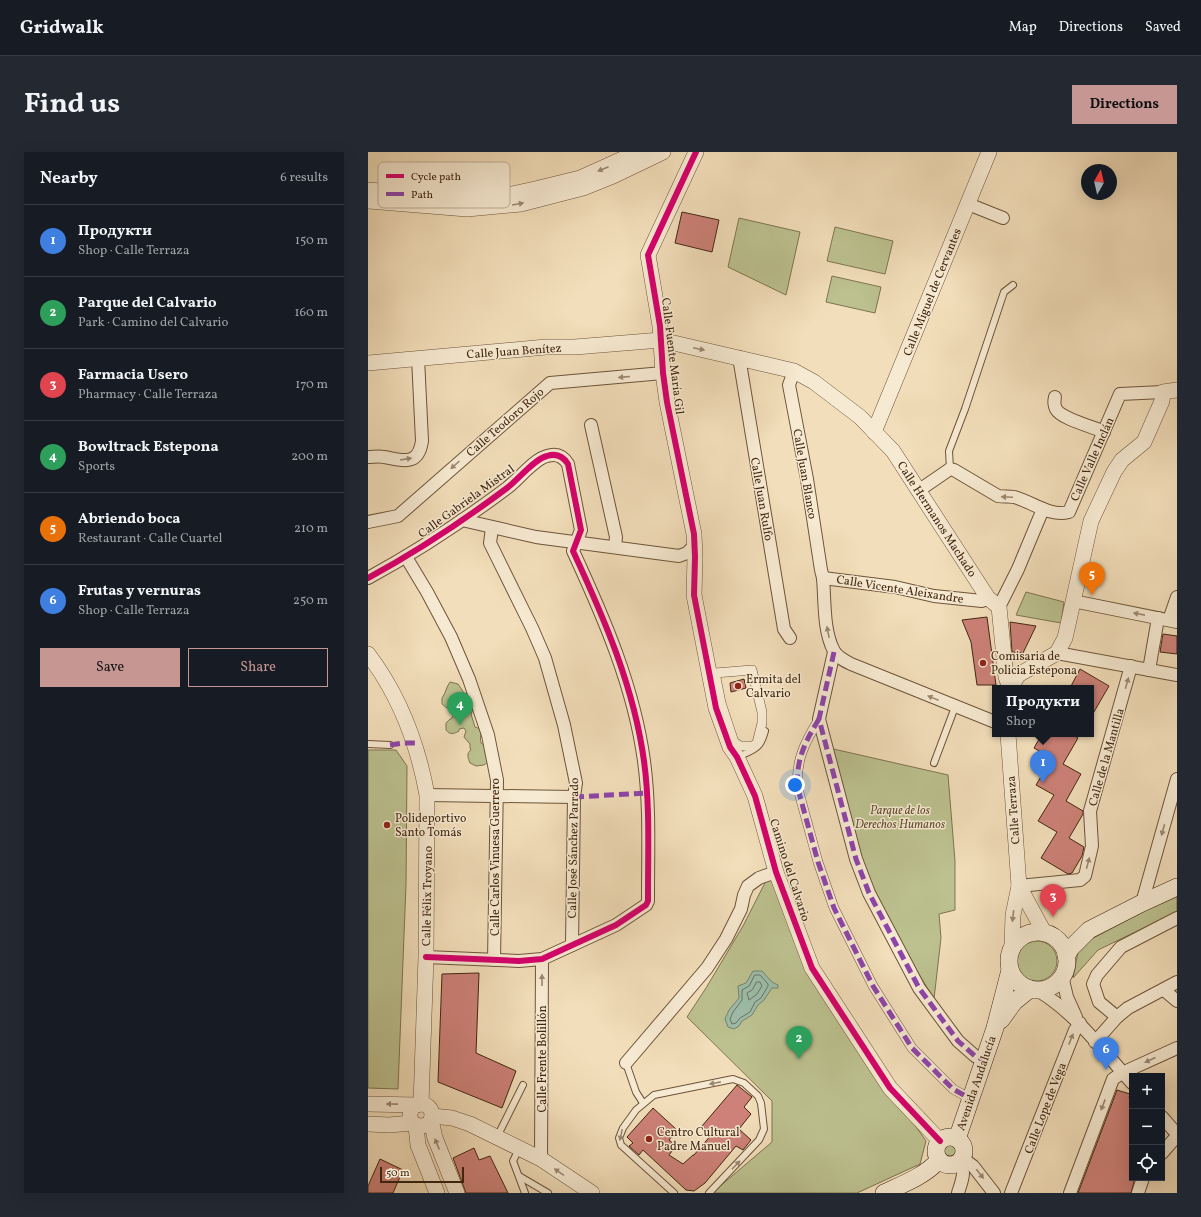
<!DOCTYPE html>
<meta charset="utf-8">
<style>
:root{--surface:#171b24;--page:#242831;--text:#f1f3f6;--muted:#9ea1a6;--line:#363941;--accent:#c59692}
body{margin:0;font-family:Vollkorn,serif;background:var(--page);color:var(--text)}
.controls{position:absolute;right:12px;bottom:12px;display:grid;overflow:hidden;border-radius:0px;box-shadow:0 4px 16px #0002}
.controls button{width:36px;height:36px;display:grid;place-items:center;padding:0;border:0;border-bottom:1px solid var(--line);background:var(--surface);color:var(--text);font:20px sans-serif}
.compass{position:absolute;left:713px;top:12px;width:36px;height:36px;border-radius:50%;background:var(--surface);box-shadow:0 4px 16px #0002;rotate:8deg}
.scale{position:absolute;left:12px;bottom:10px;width:84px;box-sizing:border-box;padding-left:4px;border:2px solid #412610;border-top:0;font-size:11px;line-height:14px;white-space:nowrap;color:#412610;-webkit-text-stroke:3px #f7ead2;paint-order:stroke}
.you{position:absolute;left:427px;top:633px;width:14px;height:14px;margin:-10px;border:3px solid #fff;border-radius:50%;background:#1a73e8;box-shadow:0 0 0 6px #1a73e833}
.badge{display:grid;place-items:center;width:26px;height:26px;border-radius:50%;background:var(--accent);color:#fff;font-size:13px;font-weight:700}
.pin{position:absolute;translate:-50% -33px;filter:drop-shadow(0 1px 2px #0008)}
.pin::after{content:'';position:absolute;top:21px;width:14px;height:12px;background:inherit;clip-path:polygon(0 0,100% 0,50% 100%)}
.popup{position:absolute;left:624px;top:533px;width:102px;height:52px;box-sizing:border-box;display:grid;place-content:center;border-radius:0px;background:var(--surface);filter:drop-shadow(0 1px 3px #0005);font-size:13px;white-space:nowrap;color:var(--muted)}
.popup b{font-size:15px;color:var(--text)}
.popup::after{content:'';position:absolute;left:50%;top:100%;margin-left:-8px;border:8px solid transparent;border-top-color:var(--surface)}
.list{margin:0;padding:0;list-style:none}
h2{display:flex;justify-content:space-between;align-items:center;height:52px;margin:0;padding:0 16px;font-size:17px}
h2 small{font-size:13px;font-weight:400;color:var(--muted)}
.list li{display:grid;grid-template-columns:26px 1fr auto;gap:12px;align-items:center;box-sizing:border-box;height:72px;padding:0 16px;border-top:1px solid var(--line)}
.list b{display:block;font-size:15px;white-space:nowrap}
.list p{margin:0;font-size:13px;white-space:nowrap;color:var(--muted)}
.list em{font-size:13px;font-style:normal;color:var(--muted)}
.actions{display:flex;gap:8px;padding:12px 16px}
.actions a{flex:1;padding:9px 0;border:1px solid var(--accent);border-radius:0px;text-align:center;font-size:14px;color:var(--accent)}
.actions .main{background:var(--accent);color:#111}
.icon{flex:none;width:22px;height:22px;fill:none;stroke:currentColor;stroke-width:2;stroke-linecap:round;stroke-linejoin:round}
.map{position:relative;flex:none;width:809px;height:1041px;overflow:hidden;border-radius:0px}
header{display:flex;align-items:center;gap:24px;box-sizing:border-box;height:56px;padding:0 20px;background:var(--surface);border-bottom:1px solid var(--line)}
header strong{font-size:19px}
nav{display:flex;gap:22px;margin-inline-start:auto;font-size:14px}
.intro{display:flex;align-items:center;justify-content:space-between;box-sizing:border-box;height:96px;padding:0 24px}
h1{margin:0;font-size:28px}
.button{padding:10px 18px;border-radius:0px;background:var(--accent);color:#111;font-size:14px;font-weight:700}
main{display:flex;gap:24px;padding:0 24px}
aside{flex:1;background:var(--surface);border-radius:0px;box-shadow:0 4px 16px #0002}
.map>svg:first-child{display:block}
</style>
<header>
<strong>Gridwalk</strong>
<nav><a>Map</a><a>Directions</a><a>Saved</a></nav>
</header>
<div class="intro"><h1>Find us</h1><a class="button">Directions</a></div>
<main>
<aside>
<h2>Nearby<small>6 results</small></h2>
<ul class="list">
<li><span class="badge" style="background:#3f7fe0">1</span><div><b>Продукти</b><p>Shop · Calle Terraza</p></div><em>150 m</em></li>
<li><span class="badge" style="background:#2e9e5b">2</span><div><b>Parque del Calvario</b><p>Park · Camino del Calvario</p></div><em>160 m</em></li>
<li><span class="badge" style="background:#e0444e">3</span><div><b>Farmacia Usero</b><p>Pharmacy · Calle Terraza</p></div><em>170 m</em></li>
<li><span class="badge" style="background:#2e9e5b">4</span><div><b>Bowltrack Estepona</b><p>Sports</p></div><em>200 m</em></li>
<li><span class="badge" style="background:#e8710a">5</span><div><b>Abriendo boca</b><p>Restaurant · Calle Cuartel</p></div><em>210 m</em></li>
<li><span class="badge" style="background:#3f7fe0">6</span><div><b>Frutas y vernuras</b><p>Shop · Calle Terraza</p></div><em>250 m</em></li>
</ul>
<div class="actions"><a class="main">Save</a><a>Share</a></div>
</aside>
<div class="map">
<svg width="809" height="1041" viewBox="0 0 809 1041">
<rect width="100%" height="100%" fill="#f2deba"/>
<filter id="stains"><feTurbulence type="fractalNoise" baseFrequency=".005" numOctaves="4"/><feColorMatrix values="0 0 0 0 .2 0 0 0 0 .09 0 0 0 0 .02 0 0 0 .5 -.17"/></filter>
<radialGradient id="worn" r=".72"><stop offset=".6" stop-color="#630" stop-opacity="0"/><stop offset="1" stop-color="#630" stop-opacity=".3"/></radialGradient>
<g fill="#bcc18f" stroke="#7e7450">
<polygon points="371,66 432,80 418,143 360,115"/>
<polygon points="467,75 525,89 517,122 459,109"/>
<polygon points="464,124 513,135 507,161 458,150"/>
<polygon points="658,440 696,450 693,471 648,463"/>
<path d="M82 530 90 532 96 541 102 542 106 554 103 562 107 575C116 577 111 584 113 591L119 595 120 610 116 613 108 614 102 611C100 606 98 601 103 598L102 596V592L96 585 98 579 96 576 91 577V579C86 582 82 583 78 578V571L82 567H83L87 561 85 555 79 556 74 552V546C78 541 78 535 82 530Z"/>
<polygon points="461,596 580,623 587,709 587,758 571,762 573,786 566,847 517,766 487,698"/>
<polygon points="0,598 28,598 39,614 38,732 30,937 0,936"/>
<polygon points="401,723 420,768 442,823 558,989 552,1012 489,1041 344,1041 404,990 404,949 319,865 338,836 375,774"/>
<polygon points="809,742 809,760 730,798 705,826 710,800 716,791"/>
<circle cx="669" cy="809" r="20"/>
<circle cx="582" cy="998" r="6"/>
</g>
<polygon fill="#9cbdaa" stroke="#78816c" points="385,819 394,819 404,830 410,833 410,836 404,836 396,848 390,853 384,863 374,869 371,874 366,877 360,875 357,867 361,858 371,846 370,834 378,831"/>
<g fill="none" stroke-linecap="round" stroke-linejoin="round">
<g stroke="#6e725d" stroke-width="1">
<polygon points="387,823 392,823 400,832 400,834 393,846 387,850 382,860 372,866 368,871 364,872 362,867 365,860 374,848 374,838 381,834"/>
<polygon points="389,830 392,830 394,834 389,842 381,848 379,841 384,838"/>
</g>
</g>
<g fill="#cd8178" stroke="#412610">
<polygon points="314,60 351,68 344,100 307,91"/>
<polygon points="619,465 628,533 609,533 603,490 594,468"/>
<polygon points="642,470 668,474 655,501 644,500"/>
<polygon points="795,482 809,484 809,502 792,500"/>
<polygon points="712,517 741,534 723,565 723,536 702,536"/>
<polygon points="376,527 378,536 363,540 362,531"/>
<polygon points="674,582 703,582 710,586 695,612 713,622 698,649 715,659 715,662 701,686 716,695 714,704 704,721 700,722 673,706 689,680 670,669 686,643 668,633 684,606 666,596"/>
<polygon points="111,821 108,901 148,919 134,956 70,930 74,822"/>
<polygon points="369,933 384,945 376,955 383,962 371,977 383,988 375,998 368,994 337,1031 326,1039 318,1038 275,998 271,1003 261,994 265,991 259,985 285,956 309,978 301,988 308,994 301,1003 315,1012 325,1003 326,1003 344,982 334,974"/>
<polygon points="749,938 762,942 761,946 764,946 764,1026 767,1026 763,1041 710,1041"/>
<polygon points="106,996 111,1008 122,1004 140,1041 98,1041 85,1006"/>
<polygon points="12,1007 35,1018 25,1041 0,1041 0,1034"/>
</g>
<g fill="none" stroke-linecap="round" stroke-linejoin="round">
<defs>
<g id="service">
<polyline points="582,317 581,299 597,257 636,140 645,133"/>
<polyline points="0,592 22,593"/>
<path d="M370 605C386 597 392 598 397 579"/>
<polyline points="566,611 587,555"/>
<polyline points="258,911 268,940 275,951"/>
<polyline points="129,985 155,933"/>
<polyline points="151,997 145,1009 157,1041"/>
<polyline points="151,1024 180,1041"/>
<polyline points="306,1041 253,993 251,986 255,976 268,958 286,943 365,927 376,931 390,944 393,951 396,977 391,988 341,1041"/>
</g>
<g id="pedestrian">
<polygon points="384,518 394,560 394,571 389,591 385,594 372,594 366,590 353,551 347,521"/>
<path d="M451 567C437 590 427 609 430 637L450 710 466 756 505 834 544 896 585 937 603 947"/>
</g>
<g id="minor">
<polyline points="600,52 635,66"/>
<polyline points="371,205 416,477 422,486"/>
<path d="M426 219 421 233 439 327 453 418 455 426C457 448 455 479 466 499 469 505 477 509 483 512L627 570"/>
<path d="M687 245C686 249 686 253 688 257 693 267 726 275 736 280"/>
<polyline points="223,273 248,385 247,395"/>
<path d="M0 305C5 305 11 304 16 305 35 308 50 315 54 289L50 206"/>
<path d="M550 339 582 317 586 318 630 344C635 345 641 344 646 345 665 350 681 365 701 360L752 242 795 240"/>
<polyline points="94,368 168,385 311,404 319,401 327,393"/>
<polyline points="0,370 30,364 182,231 295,221"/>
<polyline points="124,376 122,391 164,476 177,506 196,573 208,631 206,645 204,793"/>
<polyline points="38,405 59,440 83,485 101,527 120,583 129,628 126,808"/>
<path d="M0 426C48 400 95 369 139 336 150 328 166 307 179 304 188 301 195 304 200 312L213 378 205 399C236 466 266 535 276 609 282 653 280 698 280 743V749L278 753 248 773 174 807 151 809 58 805"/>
<polyline points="455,426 527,435 566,444 614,449 620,446"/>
<polyline points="705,449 809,470"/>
<polyline points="631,455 650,417 675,357"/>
<polyline points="801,468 809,445"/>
<polyline points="466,500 451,567 488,707 501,741 551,836 590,889 607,904 616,908"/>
<polyline points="689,501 809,523"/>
<polyline points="781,518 790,466"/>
<polyline points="59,643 206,645"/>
<polyline points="651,734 712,728 717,724 724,694 722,659 763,514"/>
<polyline points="774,751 809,627"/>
<polyline points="694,824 699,845 708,865"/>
<path d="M669 838C708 861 734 898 764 931"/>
<polyline points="796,838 809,849"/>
<polyline points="749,865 731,850 725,832 729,823 753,795 809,766"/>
<polyline points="727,890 749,865 760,856 809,830"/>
<polyline points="258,911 339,816 358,787 373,757 376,743 380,734 391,726 408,720"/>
<polyline points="794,965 809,982"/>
<polyline points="794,1001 809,984"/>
<polyline points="594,1006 605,1014 626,1041"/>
<polyline points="173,1007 174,807"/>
<path d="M590 1041C593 1031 599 1018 591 1010"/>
<polyline points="643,1041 707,878 712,871"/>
<polyline points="702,1041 745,927 754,921 809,896"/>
<polyline points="770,1041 775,1026"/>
</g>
<g id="tertiary">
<polyline points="328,0 280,103 292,174 295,221 299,250 326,382 327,405 326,443 348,556 362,595 369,605 387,644 408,720 444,816 522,936 572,989"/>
<polyline points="0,38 96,46 140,43 167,37 212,26 270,0"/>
<polyline points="0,49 99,57 153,52 215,36 245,24 295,0"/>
<polyline points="0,211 178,195 207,195 293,188 426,219 446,230 492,265 525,299 620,446 631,455 638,525 642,536"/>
<polyline points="506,280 621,0"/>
<path d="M0 502C31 543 50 593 59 643L58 805 53 952"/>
<polyline points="643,536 650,523 689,501 697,486 723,369 746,320 754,308 776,290 794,249 795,240 809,238"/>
<polyline points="640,582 651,734 645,763 644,795"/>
<polyline points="651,734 676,780"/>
<circle cx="53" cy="963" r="11"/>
<polyline points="0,952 49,953"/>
<polyline points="64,964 84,966 102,972 173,1007 224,1041"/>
<polyline points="63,968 67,986 89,1041"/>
<polyline points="0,972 21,973 44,971"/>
<polyline points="48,974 50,993 69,1041"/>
</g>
<g id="secondary">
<circle cx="670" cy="809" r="29"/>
<polyline points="698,804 703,796 721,778 774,751 809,735"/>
<polyline points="633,868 646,850 662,837"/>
<circle cx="582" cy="999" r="14"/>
<polyline points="589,987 627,876 642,818"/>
<path d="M516 1041C535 1032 557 1024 571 1008"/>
</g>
</defs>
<use href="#service" stroke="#6d543a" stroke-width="8"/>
<use href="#pedestrian" stroke="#6d543a" stroke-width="10"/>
<use href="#minor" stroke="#6d543a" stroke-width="14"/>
<use href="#tertiary" stroke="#6d543a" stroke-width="16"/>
<use href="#secondary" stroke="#412610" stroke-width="18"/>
<use href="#service" stroke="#f7ead2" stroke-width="6"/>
<use href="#pedestrian" stroke="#f7ead2" stroke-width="9"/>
<use href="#minor" stroke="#f7ead2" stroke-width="12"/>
<use href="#tertiary" stroke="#f7ead2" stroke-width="15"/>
<use href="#secondary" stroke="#f7ead2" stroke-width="17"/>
<g stroke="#8e44ad" stroke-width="5" stroke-dasharray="10 5" stroke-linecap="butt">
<polyline points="466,500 451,567 488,707 501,741 551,836 590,889 607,904 616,908"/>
<path d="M451 567C437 590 427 609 430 637L450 710 466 756 505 834 544 896 585 937 603 947"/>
<polyline points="22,593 36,591 47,591"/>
<polyline points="206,645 279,641"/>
</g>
<defs>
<g id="cycleway">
<polyline points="328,0 280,103 292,174 295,221 299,250 326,382 327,405 326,443 348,556 362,595 369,605 387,644 408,720 444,816 522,936 572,989"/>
<path d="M0 426C48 400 95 369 139 336 150 328 166 307 179 304 188 301 195 304 200 312L213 378 205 399C236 466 266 535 276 609 282 653 280 698 280 743V749L278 753 248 773 174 807 151 809 58 805"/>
</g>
</defs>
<use href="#cycleway" stroke="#f7ead2" stroke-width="8"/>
<use href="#cycleway" stroke="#d6006c" stroke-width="6"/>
</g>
<defs><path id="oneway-solid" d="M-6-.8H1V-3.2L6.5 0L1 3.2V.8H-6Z"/></defs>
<g fill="#9c8871">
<use href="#oneway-solid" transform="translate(235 17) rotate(157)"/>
<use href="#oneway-solid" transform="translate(150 52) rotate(-10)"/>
<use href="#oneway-solid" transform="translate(331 197) rotate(12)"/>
<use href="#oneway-solid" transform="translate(256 225) rotate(175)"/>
<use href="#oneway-solid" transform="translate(38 307) rotate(-9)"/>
<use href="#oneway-solid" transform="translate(87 313) rotate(138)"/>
<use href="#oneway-solid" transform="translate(639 345) rotate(-178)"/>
<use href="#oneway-solid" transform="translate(771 462) rotate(-169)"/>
<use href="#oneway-solid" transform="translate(460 480) rotate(-101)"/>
<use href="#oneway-solid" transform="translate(759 531) rotate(-74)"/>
<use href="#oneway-solid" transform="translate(565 546) rotate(-158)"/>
<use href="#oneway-solid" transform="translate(795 678) rotate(105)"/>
<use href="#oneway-solid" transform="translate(720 711) rotate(-75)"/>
<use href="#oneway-solid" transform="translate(645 764) rotate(97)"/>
<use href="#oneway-solid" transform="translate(174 828) rotate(-90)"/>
<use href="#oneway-solid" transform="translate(703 887) rotate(-69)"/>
<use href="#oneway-solid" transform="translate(782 908) rotate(156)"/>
<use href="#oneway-solid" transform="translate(347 931) rotate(169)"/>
<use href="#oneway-solid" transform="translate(24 952) rotate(-179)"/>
<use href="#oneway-solid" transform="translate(735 953) rotate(111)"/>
<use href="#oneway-solid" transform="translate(253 983) rotate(102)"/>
<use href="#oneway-solid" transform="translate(69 992) rotate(-112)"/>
<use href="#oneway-solid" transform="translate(368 1013) rotate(-46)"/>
<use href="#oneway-solid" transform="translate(191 1020) rotate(-145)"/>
<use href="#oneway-solid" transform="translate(612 1022) rotate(52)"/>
</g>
<g fill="#8f2418" stroke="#f7ead2" stroke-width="1.5">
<circle cx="615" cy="511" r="4"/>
<circle cx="370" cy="534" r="4"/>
<circle cx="19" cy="673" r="4"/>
<circle cx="281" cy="987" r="4"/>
</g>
<g text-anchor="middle" stroke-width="3" stroke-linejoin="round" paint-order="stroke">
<g font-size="12" fill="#412610" stroke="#f7ead2">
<text transform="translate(564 140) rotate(-68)" y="4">Calle Miguel de Cervantes</text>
<text transform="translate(146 199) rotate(-4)" y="4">Calle Juan Benítez</text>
<text transform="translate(305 204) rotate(83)" y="4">Calle Fuente María Gil</text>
<text transform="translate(137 270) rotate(-41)" y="4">Calle Teodoro Rojo</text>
<text transform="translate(724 307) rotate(-66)" y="4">Calle Valle Inclán</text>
<text transform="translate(437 322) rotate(80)" y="4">Calle Juan Blanco</text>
<text transform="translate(394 347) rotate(80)" y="4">Calle Juan Rulfo</text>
<text transform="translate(98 349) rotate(-36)" y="4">Calle Gabriela Mistral</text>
<text transform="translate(569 367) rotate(57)" y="4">Calle Hermanos Machado</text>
<text transform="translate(532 437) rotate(9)" y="4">Calle Vicente Aleixandre</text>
<text transform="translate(738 605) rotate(-74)" y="4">Calle de la Mantilla</text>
<text transform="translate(645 658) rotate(-94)" y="4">Calle Terraza</text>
<text transform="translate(205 696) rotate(-89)" y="4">Calle José Sánchez Parrado</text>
<text transform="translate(127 705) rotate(-90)" y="4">Calle Carlos Vinuesa Guerrero</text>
<text transform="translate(422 718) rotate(72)" y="4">Camino del Calvario</text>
<text transform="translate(59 744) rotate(-89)" y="4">Calle Félix Troyano</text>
<text transform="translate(174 907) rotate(-90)" y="4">Calle Frente Bolillón</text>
<text transform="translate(608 931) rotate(-71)" y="4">Avenida Andalucía</text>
<text transform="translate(677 956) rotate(-69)" y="4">Calle Lope de Vega</text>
</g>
<g font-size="12" fill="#412610" stroke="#f7ead2" text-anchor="start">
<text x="623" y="508">Comisaria de<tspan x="623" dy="14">Policia Estepona</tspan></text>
<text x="378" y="531">Ermita del<tspan x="378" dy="14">Calvario</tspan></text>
<text x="27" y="670">Polideportivo<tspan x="27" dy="14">Santo Tomás</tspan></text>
<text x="289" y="984">Centro Cultural<tspan x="289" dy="14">Padre Manuel</tspan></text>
</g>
<g font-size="12" font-style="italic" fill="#604d30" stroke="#f7ead2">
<text x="532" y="662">Parque de los<tspan x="532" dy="14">Derechos Humanos</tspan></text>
</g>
</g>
<rect x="10" y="10" width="132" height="46" rx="6" fill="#f7ead2" stroke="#c0af98" stroke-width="1"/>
<rect x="18" y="22" width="18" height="4" fill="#d6006c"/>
<rect x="18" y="40" width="18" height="4" fill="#8e44ad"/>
<g font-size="11" fill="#412610">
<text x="43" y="28">Cycle path</text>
<text x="43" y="46">Path</text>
</g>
<rect width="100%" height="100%" filter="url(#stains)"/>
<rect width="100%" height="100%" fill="url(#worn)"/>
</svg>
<div class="controls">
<button>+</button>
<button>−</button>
<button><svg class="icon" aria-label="locate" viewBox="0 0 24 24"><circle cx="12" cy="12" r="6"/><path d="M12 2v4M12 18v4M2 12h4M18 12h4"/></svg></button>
</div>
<svg class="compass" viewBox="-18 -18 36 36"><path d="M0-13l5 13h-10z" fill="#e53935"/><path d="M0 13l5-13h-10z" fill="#9ea1a6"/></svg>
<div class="scale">50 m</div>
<div class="you"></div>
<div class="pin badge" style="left:675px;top:631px;background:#3f7fe0">1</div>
<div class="popup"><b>Продукти</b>Shop</div>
<div class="pin badge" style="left:431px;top:907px;background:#2e9e5b">2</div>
<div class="pin badge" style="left:685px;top:765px;background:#e0444e">3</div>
<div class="pin badge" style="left:92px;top:573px;background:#2e9e5b">4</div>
<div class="pin badge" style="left:724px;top:443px;background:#e8710a">5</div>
<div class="pin badge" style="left:738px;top:918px;background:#3f7fe0">6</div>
</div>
</main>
